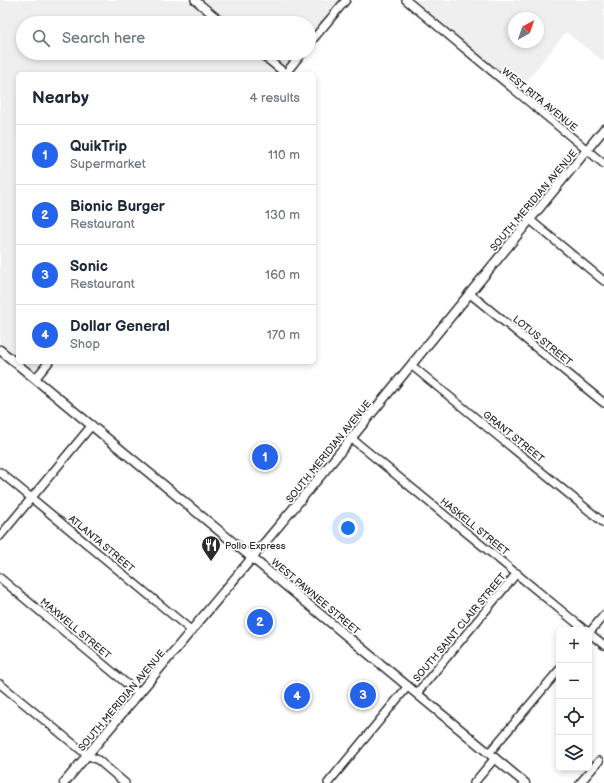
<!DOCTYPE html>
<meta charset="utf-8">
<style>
:root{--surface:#fff;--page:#f6f6f7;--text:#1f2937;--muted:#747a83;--line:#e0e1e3;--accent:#2563eb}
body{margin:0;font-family:"Balsamiq Sans",sans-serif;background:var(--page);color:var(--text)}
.controls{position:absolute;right:12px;bottom:12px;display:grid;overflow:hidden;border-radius:6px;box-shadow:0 2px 6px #0003}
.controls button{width:36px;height:36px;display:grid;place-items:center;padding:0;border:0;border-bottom:1px solid var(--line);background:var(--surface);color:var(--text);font:20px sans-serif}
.compass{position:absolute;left:508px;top:12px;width:36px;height:36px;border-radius:50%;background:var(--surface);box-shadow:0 2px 6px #0003;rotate:40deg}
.you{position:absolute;left:348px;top:528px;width:14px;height:14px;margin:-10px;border:3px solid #fff;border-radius:50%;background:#1a73e8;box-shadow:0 0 0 6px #1a73e833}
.badge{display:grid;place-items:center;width:26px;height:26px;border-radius:50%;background:var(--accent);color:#fff;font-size:13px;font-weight:700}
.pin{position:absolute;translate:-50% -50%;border:2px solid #fff;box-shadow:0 1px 4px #0006}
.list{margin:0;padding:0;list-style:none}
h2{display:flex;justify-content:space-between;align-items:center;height:52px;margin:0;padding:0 16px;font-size:17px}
h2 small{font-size:13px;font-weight:400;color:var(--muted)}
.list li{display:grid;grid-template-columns:26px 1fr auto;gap:12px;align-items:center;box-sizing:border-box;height:60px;padding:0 16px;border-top:1px solid var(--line)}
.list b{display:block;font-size:15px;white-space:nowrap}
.list p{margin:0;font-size:13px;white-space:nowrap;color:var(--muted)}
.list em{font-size:13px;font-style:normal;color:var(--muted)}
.icon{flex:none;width:22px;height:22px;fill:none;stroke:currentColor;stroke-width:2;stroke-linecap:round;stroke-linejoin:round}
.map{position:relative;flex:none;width:604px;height:783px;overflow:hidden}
.search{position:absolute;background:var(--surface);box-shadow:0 2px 6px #0003;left:16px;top:16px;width:300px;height:44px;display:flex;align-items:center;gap:10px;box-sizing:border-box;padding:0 14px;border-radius:22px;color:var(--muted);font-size:15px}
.panel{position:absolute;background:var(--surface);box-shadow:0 2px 6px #0003;left:16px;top:72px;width:300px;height:292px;border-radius:6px}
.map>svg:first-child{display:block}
</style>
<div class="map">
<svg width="604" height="783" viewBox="0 0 604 783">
<rect width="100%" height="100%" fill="#fff"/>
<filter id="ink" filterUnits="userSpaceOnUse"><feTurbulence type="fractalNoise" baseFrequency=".025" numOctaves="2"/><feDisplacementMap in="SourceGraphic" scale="8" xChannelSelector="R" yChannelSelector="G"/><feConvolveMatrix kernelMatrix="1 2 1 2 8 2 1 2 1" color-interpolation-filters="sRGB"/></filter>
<g filter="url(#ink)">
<g fill="#efefef" fill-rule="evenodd">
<polygon points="0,0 346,0 309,45 309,23 23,23 23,53 302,53 285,74 18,74 18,362 48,362 35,379 0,350"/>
<path d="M406 0H604V62L566 32 517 93ZM514 18H538V42H514Z"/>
</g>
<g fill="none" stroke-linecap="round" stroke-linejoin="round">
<defs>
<g id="minor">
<polyline points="195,0 223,23"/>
<polyline points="406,0 604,164"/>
<polyline points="309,44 346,0"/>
<polyline points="260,53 286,74"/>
<polyline points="285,74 302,53"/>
<polyline points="529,219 604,281"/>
<polyline points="469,293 604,403"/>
<polyline points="411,365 604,523"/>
<polyline points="35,379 49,362"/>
<polyline points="351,438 585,630"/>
<polyline points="0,472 192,631"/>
<polyline points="0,536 92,425"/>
<polyline points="0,578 139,694"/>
<polyline points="589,633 604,615"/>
<polyline points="589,633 604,645"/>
<polyline points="0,684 87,755 98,760 125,783"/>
<polyline points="417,693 517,573"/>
<polyline points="489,753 559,670"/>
<polyline points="328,783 408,686"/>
<polyline points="474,783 495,758"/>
<polyline points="580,783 599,761"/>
</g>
<g id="major">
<polyline points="0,350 525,783"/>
<polyline points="64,783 327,468 604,129"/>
</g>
</defs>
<use href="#minor" stroke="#2b2b2b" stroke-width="10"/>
<use href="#major" stroke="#2b2b2b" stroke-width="11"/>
<use href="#minor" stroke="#fff" stroke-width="7"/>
<use href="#major" stroke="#fff" stroke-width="8"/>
</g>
</g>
<defs>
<symbol id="restaurant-pin" viewBox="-11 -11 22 30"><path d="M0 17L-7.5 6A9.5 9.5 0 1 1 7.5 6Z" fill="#2b2b2b" stroke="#fff"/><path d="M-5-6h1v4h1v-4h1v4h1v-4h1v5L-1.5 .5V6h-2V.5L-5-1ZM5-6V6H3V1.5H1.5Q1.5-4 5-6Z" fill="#fff"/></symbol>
</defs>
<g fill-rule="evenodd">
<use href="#restaurant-pin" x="200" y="534" width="22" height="30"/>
</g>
<g text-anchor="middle" stroke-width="3.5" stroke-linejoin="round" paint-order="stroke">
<g font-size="10" fill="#2b2b2b" stroke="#fff">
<text transform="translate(540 99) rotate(39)" y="4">WEST RITA AVENUE</text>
<text transform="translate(533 200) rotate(-50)" y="4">SOUTH MERIDIAN AVENUE</text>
<text transform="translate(543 340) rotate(39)" y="4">LOTUS STREET</text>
<text transform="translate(514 436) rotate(39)" y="4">GRANT STREET</text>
<text transform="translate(328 451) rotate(-51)" y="4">SOUTH MERIDIAN AVENUE</text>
<text transform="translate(475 526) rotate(39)" y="4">HASKELL STREET</text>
<text transform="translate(102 543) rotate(40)" y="4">ATLANTA STREET</text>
<text transform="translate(316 596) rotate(40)" y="4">WEST PAWNEE STREET</text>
<text transform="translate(459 627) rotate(-50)" y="4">SOUTH SAINT CLAIR STREET</text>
<text transform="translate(76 628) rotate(40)" y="4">MAXWELL STREET</text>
<text transform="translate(121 700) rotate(-50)" y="4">SOUTH MERIDIAN AVENUE</text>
</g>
<g font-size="10" fill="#2b2b2b" stroke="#fff" text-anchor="start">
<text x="225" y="549">Pollo Express</text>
</g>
</g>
</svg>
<div class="controls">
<button>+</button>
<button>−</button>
<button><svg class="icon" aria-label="locate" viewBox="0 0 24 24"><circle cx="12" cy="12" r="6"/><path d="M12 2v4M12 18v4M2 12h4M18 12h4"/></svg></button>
<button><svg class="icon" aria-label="layers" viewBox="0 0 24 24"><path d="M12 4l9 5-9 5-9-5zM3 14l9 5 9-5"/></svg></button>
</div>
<svg class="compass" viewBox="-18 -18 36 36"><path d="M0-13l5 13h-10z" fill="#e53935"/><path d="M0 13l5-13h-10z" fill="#747a83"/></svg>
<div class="you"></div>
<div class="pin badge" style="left:265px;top:457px">1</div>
<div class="pin badge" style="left:260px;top:622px">2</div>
<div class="pin badge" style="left:363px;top:695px">3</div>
<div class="pin badge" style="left:297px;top:696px">4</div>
<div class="search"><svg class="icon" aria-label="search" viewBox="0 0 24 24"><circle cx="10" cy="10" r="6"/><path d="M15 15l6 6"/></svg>Search here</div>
<section class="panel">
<h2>Nearby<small>4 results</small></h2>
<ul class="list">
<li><span class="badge">1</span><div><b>QuikTrip</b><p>Supermarket</p></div><em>110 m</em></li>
<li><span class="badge">2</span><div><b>Bionic Burger</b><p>Restaurant</p></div><em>130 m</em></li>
<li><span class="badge">3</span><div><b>Sonic</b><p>Restaurant</p></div><em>160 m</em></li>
<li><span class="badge">4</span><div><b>Dollar General</b><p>Shop</p></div><em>170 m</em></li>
</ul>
</section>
</div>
